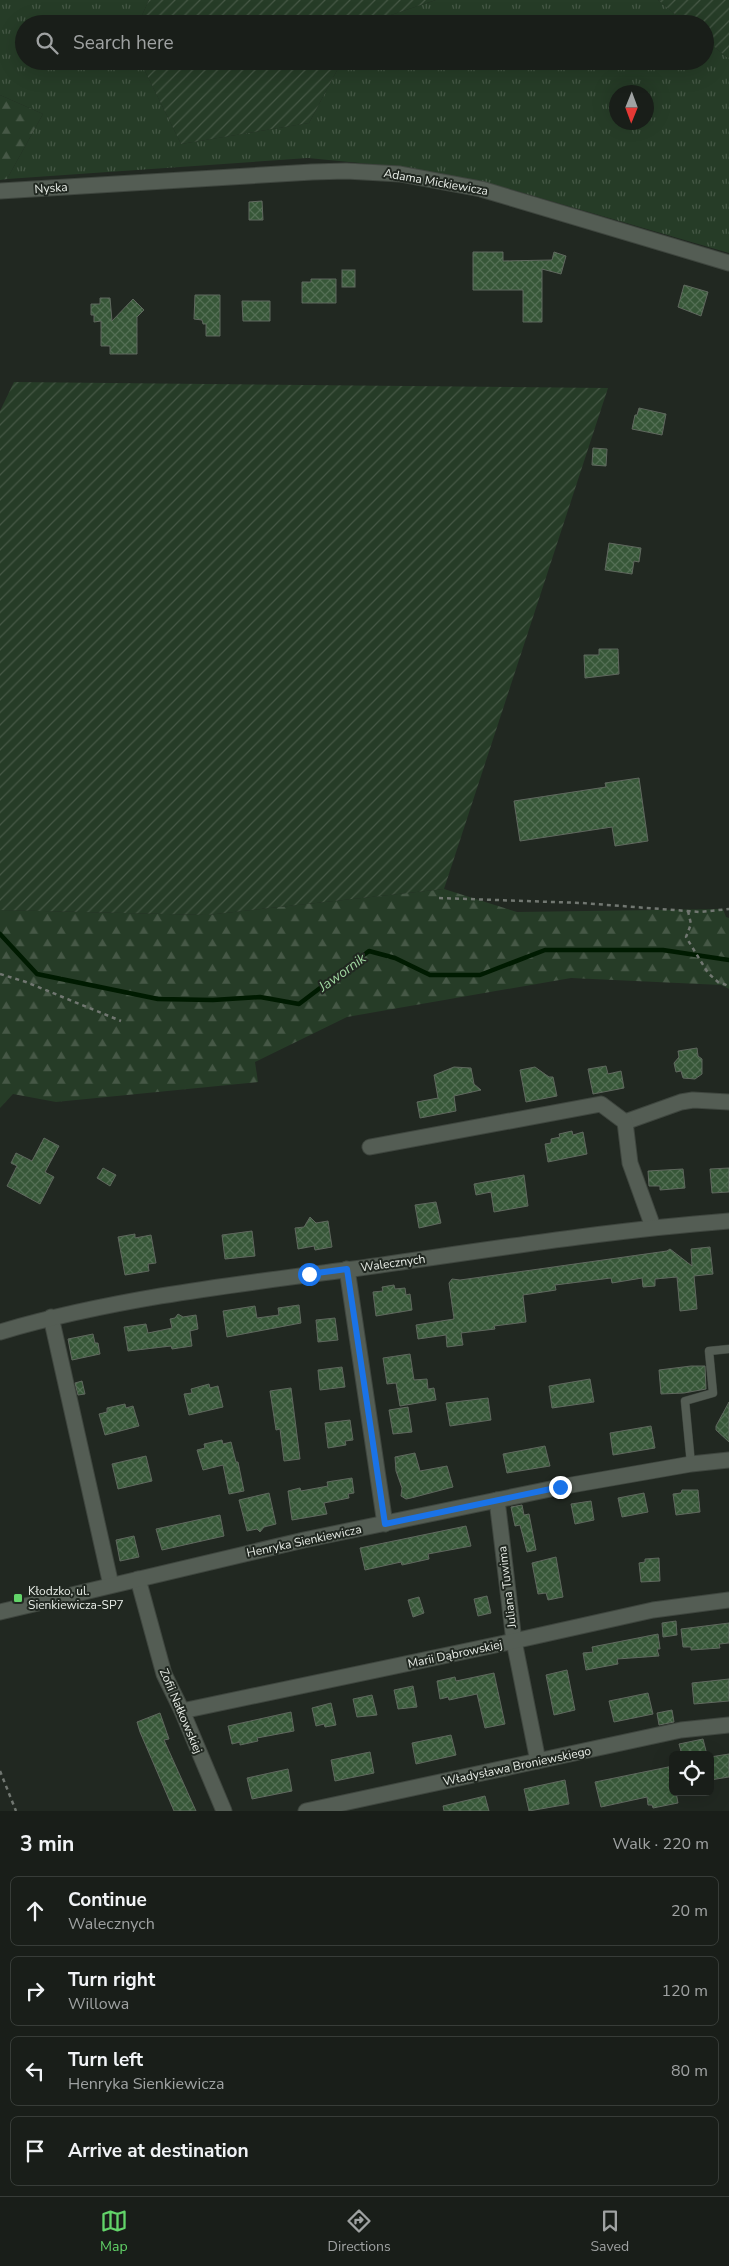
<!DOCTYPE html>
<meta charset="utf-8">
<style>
:root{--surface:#191e19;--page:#222722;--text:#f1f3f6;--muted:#9fa2a2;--line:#373c38;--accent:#62d469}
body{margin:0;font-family:"Nunito Sans",sans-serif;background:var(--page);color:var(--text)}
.controls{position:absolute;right:15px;bottom:15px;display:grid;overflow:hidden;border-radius:8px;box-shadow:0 5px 20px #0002}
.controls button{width:45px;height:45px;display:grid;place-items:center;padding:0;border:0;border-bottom:1px solid var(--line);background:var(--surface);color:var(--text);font:25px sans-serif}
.compass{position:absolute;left:609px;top:85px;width:45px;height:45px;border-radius:50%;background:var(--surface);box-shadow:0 5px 20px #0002;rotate:181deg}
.stop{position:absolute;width:15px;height:15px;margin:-11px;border:4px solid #1a73e8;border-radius:50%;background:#fff}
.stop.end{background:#1a73e8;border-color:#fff;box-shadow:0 1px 5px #0008}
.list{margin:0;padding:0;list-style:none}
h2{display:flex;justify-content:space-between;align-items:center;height:65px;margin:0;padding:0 20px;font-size:21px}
h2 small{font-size:16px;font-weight:400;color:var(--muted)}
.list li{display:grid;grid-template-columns:32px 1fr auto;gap:15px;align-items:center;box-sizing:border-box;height:70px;margin:0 10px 10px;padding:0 10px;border:1px solid var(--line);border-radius:8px}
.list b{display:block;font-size:19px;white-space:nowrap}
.list p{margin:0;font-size:16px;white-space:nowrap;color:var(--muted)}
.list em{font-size:16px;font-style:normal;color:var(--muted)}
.icon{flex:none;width:28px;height:28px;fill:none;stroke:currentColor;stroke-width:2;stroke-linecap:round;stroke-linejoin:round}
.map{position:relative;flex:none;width:729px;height:1811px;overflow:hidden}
.search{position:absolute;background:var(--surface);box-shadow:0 5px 20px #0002;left:15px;right:15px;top:15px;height:55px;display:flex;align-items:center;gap:12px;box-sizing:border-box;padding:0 18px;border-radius:28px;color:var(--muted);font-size:19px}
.sheet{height:385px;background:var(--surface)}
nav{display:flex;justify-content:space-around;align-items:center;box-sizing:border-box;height:70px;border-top:1px solid var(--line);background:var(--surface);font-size:14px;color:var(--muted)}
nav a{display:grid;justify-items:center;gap:2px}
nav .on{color:var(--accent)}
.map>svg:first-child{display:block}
</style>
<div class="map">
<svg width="729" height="1811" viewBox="0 0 729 1811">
<defs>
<pattern id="grass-tufts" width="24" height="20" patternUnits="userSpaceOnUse" patternTransform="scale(1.25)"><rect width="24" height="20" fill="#263c27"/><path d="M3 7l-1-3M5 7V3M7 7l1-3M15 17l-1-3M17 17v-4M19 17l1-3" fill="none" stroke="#465846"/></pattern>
<pattern id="forest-firs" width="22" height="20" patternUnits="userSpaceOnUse" patternTransform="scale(1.25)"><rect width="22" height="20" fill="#263c27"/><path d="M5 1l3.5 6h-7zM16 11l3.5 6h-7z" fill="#465846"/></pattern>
<pattern id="garden-furrows" width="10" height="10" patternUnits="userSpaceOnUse" patternTransform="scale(1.25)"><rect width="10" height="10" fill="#263c27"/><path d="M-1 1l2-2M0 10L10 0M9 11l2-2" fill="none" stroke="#465846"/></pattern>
<pattern id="building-cross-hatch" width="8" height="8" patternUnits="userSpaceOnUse" patternTransform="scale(1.25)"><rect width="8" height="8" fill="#375738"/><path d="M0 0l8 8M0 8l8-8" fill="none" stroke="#546f55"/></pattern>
</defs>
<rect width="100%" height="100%" fill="#212821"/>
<g fill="url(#grass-tufts)" fill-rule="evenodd">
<path d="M0 0H149L138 24H24V61H140L181 144 309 123 342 61H705V39L729 59V253L482 181 401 167 308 158 7 179 43 114 0 95ZM616 92H646V122H616Z"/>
<polygon points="436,0 658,0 687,24 364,24"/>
</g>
<g fill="url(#forest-firs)">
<polygon points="0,95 43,114 7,179 0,180"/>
<polygon points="444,889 517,912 723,909 726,917 729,918 729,989 721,985 571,978 347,1017 255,1062 258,1082 56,1102 13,1094 0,1108 0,910 207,915"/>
</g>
<g fill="url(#garden-furrows)">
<polygon points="149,0 436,0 364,24 138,24"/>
<polygon points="658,0 729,0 729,59 705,39 705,24 687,24"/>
<polygon points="140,61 342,61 309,123 181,144"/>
<polygon points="14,382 608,388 444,889 207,915 0,910 0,411"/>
</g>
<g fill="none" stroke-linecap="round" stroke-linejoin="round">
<polyline stroke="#001b01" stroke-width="4.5" points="0,934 37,974 158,999 213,1000 260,997 299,1004 369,951 395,958 430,975 480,975 545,950 663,950 729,960"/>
</g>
<g fill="url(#building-cross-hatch)" stroke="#5f685e">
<polygon points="262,201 263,220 249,220 249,202"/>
<polygon points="473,252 503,252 503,261 552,260 554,252 566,256 561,274 542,269 542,322 523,322 523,290 473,290"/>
<rect x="342" y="270" width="13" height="17"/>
<polygon points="311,279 336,279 336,303 302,303 302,282 311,282"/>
<polygon points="684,285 708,292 701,316 678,307"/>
<polygon points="195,295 220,295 220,336 206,336 206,324 203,324 202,320 194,319"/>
<polygon points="100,298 110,298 112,321 133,299 144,310 137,317 137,354 110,354 110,346 101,346 101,321 94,322 94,315 91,315 91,304 100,304"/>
<polygon points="242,301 270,301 270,321 243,321"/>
<polygon points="639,408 666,414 662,435 632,429 635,415 637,415"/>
<polygon points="593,448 607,449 606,466 592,465"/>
<polygon points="609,543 641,548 639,562 634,561 632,574 605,570"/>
<polygon points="599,649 618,649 619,674 585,678 584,655 599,655"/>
<polygon points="639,778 648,841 615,846 612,827 520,841 514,801 606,787 605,783"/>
<polygon points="697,1048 698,1056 702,1059 702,1074 695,1079 683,1078 681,1071 676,1072 674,1063 679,1057 678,1051"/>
<polygon points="606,1066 608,1074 621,1071 624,1088 593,1094 588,1069"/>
<polygon points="454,1067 471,1068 474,1084 481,1090 454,1096 456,1111 420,1118 417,1102 438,1098 434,1075"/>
<polygon points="535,1067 549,1077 553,1077 557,1096 526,1102 520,1070"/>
<polygon points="572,1131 573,1135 583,1132 587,1154 548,1162 545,1144 551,1143 551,1139 560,1137 559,1134"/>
<polygon points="44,1138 59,1146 45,1172 54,1177 40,1204 7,1186 17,1166 11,1163 16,1153 32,1161"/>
<polygon points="103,1168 116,1175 110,1186 97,1178"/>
<polygon points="729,1168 729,1192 712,1193 710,1169"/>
<polygon points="683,1169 685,1188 660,1190 660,1186 649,1186 648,1171"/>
<polygon points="524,1175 528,1206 494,1212 491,1192 476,1195 474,1184"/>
<polygon points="436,1202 441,1223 419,1228 415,1205"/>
<polygon points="310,1217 316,1223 328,1221 332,1247 315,1250 314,1246 298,1249 295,1228 304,1227"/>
<polygon points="252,1231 255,1256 225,1259 222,1235"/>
<polygon points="135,1234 135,1238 151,1235 156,1263 148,1264 149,1271 125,1275 118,1237"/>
<polygon points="710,1247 713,1274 694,1276 697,1309 680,1311 677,1277 655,1279 655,1286 643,1287 642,1278 612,1283 611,1278 555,1285 556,1290 523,1295 526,1322 494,1326 495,1329 461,1333 463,1345 447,1347 446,1335 418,1339 416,1325 454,1319 449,1283 452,1279 460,1280 532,1270 667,1251 670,1249 692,1266 691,1249"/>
<polygon points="394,1285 395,1289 405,1288 406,1295 410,1294 412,1310 376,1316 373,1292 383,1291 382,1287"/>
<polygon points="299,1305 301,1323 227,1337 223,1311 255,1306 257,1318 279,1315 278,1308"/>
<polygon points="178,1314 183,1317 196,1315 198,1329 190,1331 192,1346 172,1349 171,1346 128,1351 124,1327 146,1324 148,1333 172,1328 170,1319 175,1318"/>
<polygon points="335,1318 338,1340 318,1342 316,1320"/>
<polygon points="93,1334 95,1343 98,1343 100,1354 72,1360 68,1339"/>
<polygon points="410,1354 414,1380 427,1379 428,1389 434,1388 436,1400 400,1406 396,1383 387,1384 383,1358"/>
<polygon points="691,1366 705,1366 706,1389 684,1393 661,1394 659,1370"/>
<polygon points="342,1367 345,1387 320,1390 318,1370"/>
<polygon points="590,1379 594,1402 552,1408 549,1386"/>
<polygon points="82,1381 85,1394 78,1395 75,1383"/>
<polygon points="209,1384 210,1388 218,1386 223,1407 189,1415 184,1394 192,1393 191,1389"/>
<polygon points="291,1388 300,1459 284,1461 280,1429 276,1430 270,1391"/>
<polygon points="488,1398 491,1420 450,1426 446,1403"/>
<polygon points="729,1402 729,1442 716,1430 716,1426"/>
<polygon points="125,1404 126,1408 133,1406 139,1426 105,1435 99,1414 107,1412 107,1408"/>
<polygon points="408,1407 412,1432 393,1434 389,1410"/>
<polygon points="350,1420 353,1440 345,1441 346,1445 328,1448 325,1423"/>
<polygon points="651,1426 655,1448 613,1455 610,1433"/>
<polygon points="222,1440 223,1444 231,1442 236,1462 238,1462 244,1491 229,1494 223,1465 203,1470 197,1450 205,1448 204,1444"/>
<polygon points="545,1446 550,1466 507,1473 503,1454"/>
<polygon points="415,1453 420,1471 447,1466 453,1487 411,1498 406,1499 401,1496 402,1488 396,1471 395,1457"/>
<polygon points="146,1456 152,1481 118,1489 112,1464"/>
<polygon points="352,1478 354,1493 348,1494 349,1498 324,1503 327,1514 292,1520 288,1491 300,1488 301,1491 328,1486 327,1482"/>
<polygon points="682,1490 698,1490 700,1512 676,1515 673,1494 681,1493"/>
<polygon points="269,1493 276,1524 264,1527 260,1532 257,1529 247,1531 239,1500"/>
<polygon points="644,1493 648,1512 622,1517 618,1498"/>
<polygon points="591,1501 594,1520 575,1524 571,1504"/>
<polygon points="522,1505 524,1515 529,1514 536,1550 527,1552 520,1525 515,1526 511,1507"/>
<polygon points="220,1515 224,1536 162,1550 156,1529"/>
<polygon points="466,1526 471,1546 428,1554 429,1559 402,1565 401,1562 365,1570 360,1548"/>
<polygon points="134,1536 139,1557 120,1561 116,1540"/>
<polygon points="556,1557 563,1597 548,1600 546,1593 538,1594 532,1563"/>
<polygon points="659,1558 660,1581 641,1582 639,1563 645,1562 645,1559"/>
<polygon points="487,1596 491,1613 478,1616 474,1599"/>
<polygon points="419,1597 424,1613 413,1617 408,1600"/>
<polygon points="676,1621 677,1635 663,1637 662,1623"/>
<polygon points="729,1623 729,1643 719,1644 720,1648 691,1650 691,1647 683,1647 681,1629"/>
<polygon points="658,1634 660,1649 657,1649 659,1656 617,1659 618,1664 586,1670 583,1653 593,1652 592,1647"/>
<polygon points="567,1670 575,1710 554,1715 546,1675"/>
<polygon points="494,1673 505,1724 485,1728 477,1694 449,1700 448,1697 440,1699 437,1681 455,1677 456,1681"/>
<polygon points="729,1679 729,1701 694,1704 692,1683"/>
<polygon points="413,1686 417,1707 398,1709 394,1690"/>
<polygon points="648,1693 653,1714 614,1722 609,1701"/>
<polygon points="372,1695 377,1715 357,1717 353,1699"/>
<polygon points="331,1703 336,1725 325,1727 324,1724 316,1726 312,1708"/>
<polygon points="672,1710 674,1722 659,1725 657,1713"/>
<polygon points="291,1712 294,1731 257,1738 258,1741 240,1745 240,1742 232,1744 228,1726"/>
<polygon points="160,1713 169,1739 164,1740 196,1811 174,1811 140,1732 137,1722"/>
<polygon points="451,1735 456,1755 416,1764 412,1743"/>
<polygon points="703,1739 707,1755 682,1755 679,1744"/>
<polygon points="370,1752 374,1773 335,1781 331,1760"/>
<polygon points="729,1754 729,1777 710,1780 710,1757"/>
<polygon points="673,1766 673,1792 676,1792 678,1803 653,1808 652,1805 648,1805 647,1797 601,1807 595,1782"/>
<polygon points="288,1769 292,1791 252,1799 247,1778"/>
<polygon points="565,1780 569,1804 529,1811 524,1789"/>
<polygon points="485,1796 489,1811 444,1811 443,1806"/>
</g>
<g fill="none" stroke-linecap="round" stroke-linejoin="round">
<defs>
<polyline id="lane" points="691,1464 685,1401 713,1393 709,1351 729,1349"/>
<g id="street">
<polyline points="625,1122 681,1102 693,1100 729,1102"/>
<polyline points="370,1147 601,1104 625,1122 630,1163 653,1227"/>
<polyline points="347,1269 385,1524"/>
<polyline points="51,1317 111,1585"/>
<path d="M0 1332C112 1299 230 1285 346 1270 474 1252 601 1231 729 1221"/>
<polyline points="497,1500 514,1641 538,1761"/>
<polyline points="138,1579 164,1674 182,1711 224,1811"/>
<polyline points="0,1612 304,1540 560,1487 691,1464 729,1460"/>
<polyline points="182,1711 514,1641 653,1610 729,1600"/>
<polyline points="306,1811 681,1730 729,1725"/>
</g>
<polyline id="secondary" points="0,191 312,172 346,171 400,174 481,189 729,263"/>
</defs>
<use href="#lane" stroke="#3f463f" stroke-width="9"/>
<use href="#street" stroke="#3f463f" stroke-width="17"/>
<use href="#secondary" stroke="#3f463f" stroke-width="17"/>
<g stroke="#717771" stroke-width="2.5" stroke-dasharray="4 4" stroke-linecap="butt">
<polyline points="439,898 582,903 700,912 729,909"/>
<polyline points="688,911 691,924 686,937 708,973 718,982 729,986"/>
<polyline points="0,974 26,982 121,1021"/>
<polyline points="0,1771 16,1811"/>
</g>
<use href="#lane" stroke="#545d54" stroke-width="8"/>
<use href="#street" stroke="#545d54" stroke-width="15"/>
<use href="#secondary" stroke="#545d54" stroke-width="15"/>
</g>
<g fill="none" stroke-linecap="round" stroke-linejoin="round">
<polyline stroke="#1a73e8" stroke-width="6" points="309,1274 347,1269 385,1524 560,1487"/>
</g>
<rect fill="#62d469" stroke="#212821" stroke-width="2" x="13" y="1593" width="10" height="10" rx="2.5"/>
<g text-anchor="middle" stroke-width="4" stroke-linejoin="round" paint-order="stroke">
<g font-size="12" fill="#e8ede7" stroke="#212821">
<text transform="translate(436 182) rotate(10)" y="4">Adama Mickiewicza</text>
<text transform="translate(51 188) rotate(-4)" y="4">Nyska</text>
<text transform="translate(393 1263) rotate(-8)" y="4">Walecznych</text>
<text transform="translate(304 1541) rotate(-12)" y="4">Henryka Sienkiewicza</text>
<text transform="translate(507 1587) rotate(-97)" y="4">Juliana Tuwima</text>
<text transform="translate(455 1654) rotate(-12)" y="4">Marii Dąbrowskiej</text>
<text transform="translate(181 1711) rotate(67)" y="4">Zofii Nałkowskiej</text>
<text transform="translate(517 1766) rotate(-12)" y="4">Władysława Broniewskiego</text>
</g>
<g font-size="12" fill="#e8ede7" stroke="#212821" text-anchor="start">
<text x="28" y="1595">Kłodzko, ul.<tspan x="28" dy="14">Sienkiewicza-SP7</tspan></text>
</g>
<g font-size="14" font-style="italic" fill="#9fd59f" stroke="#212821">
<text transform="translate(342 972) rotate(-36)" y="5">Jawornik</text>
</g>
</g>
</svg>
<div class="controls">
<button><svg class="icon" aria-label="locate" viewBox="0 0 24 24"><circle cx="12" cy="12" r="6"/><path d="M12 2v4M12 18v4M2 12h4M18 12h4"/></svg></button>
</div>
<svg class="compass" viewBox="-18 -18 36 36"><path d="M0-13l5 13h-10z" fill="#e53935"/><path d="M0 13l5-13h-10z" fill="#9fa2a2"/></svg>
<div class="stop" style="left:309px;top:1274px"></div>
<div class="stop end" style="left:560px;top:1487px"></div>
<div class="search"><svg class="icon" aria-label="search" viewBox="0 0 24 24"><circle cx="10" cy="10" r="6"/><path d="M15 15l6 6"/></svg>Search here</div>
</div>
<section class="sheet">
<h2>3 min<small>Walk · 220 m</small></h2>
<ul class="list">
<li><svg class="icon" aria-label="ahead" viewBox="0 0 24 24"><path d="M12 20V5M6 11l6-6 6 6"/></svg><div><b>Continue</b><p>Walecznych</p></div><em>20 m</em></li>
<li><svg class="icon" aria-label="right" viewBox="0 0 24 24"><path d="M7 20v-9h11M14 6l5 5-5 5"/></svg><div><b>Turn right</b><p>Willowa</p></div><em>120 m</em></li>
<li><svg class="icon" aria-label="left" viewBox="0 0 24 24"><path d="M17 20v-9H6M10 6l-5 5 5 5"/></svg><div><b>Turn left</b><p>Henryka Sienkiewicza</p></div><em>80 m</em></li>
<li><svg class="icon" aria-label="arrive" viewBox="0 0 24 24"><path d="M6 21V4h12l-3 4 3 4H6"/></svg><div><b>Arrive at destination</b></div></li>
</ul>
</section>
<nav>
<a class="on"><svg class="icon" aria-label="map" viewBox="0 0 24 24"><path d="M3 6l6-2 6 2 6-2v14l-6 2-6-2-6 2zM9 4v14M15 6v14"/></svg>Map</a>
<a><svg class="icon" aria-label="directions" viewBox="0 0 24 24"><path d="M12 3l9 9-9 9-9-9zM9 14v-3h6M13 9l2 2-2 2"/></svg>Directions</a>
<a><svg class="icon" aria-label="saved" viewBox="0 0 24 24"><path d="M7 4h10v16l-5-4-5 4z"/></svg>Saved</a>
</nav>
